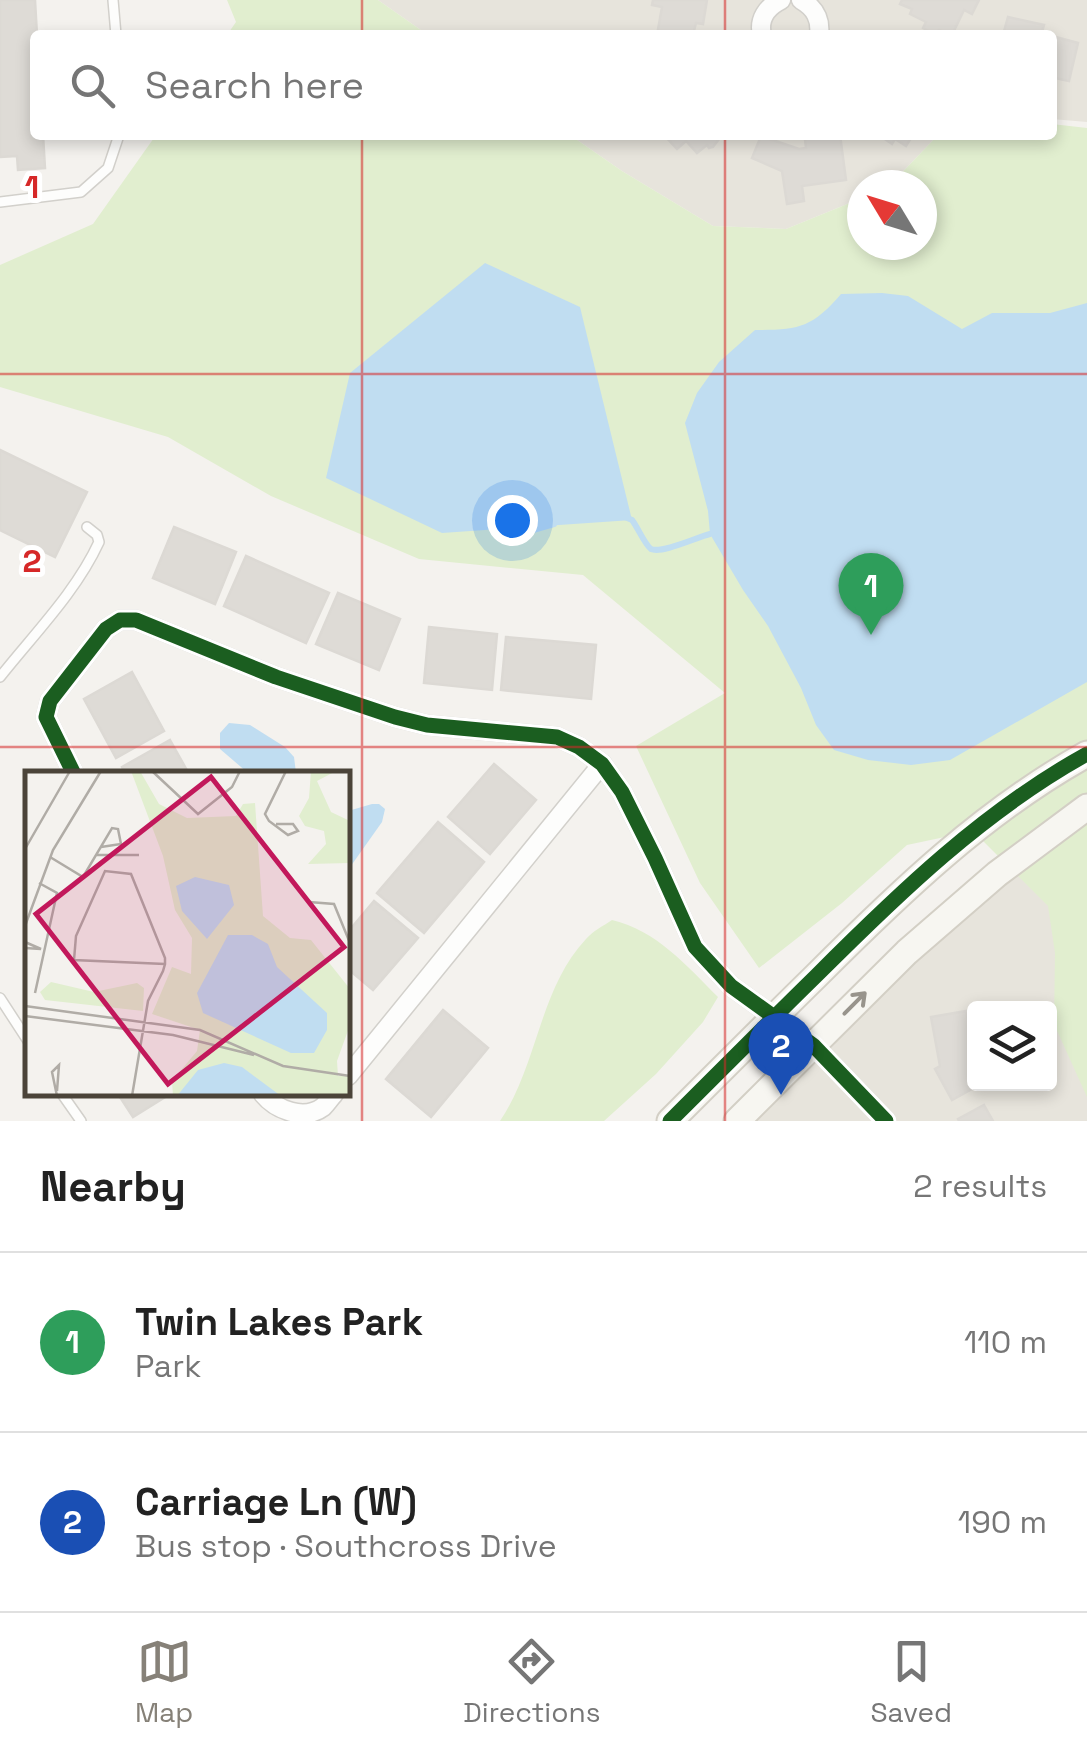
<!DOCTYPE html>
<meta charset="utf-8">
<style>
:root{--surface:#fff;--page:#f6f6f6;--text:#222;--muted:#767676;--line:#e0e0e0;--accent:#868178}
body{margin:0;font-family:"Space Grotesk",sans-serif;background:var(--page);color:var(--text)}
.controls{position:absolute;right:30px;bottom:30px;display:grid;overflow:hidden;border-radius:10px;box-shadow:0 5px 15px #0003}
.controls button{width:90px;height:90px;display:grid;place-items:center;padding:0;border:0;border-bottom:2px solid var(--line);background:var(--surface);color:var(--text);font:50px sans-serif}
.compass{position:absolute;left:847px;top:170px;width:90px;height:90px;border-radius:50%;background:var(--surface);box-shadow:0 5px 15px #0003;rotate:308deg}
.you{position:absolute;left:512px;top:520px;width:35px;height:35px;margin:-25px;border:8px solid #fff;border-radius:50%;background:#1a73e8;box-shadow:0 0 0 15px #1a73e833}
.badge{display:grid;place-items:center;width:65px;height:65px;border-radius:50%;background:var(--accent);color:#fff;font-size:32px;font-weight:700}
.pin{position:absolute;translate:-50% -82px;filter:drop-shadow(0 2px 5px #0008)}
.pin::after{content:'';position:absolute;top:52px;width:35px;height:30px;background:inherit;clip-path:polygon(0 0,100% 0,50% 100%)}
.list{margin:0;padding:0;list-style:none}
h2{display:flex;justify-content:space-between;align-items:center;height:130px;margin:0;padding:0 40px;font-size:42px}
h2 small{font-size:32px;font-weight:400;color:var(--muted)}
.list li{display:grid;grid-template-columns:65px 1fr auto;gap:30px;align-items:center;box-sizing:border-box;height:180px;padding:0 40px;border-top:2px solid var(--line)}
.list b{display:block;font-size:38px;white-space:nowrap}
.list p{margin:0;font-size:32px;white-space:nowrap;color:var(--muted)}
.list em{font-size:32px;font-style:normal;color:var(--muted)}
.icon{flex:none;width:55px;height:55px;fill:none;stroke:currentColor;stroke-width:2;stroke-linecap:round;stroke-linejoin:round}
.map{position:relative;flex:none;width:1087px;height:1121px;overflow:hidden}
.search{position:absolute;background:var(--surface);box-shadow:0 5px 15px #0003;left:30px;right:30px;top:30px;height:110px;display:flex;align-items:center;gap:25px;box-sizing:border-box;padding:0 35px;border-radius:10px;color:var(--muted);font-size:38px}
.sheet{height:490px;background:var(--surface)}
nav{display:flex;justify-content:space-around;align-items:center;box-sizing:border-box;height:140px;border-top:2px solid var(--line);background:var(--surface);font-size:28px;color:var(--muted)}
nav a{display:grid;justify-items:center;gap:5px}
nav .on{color:var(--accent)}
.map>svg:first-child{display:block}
</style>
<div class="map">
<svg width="1087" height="1121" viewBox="0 0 1087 1121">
<rect width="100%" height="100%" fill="#f4f2ee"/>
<g fill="#e7e4dc" fill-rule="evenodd">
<polygon points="378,0 1087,0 1087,122 1052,119 1052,35 428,35"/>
<polygon points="570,135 938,135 890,185 862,185 862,198 786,229 713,226 622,171"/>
<path d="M1087 817V1121H737L813 1045ZM974 1008H1050V1084H974Z"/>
</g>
<g fill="#e1eecf">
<polygon points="227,0 378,0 428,35 227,35 236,22"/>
<polygon points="1052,124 1087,128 1087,1097 1054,1024 1055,953 1048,906 973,831 907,845 842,903 759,968 700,883 636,746 725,693 583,575 419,559 271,496 168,437 0,387 0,265 93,224 156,135 570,135 622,171 713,226 786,229 862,198 862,245 922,245 922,185 890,185 938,135 1052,135"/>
<path d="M612 920C656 930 687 966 718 997L703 1022 656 1074 604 1121H500C538 1065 539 989 586 939 593 931 603 926 612 920Z"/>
</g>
<g fill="#c0ddf1">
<polygon points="485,263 580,307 632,520 442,533 326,478 350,373"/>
<path d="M882 293 908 296 962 329 992 313H1050L1087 303V682L950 760 911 765 868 760 834 750 816 725 801 688 768 626 743 590 710 534 708 511 685 423 697 393 719 362 755 330C798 330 812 328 841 294Z"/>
<polygon points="229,723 250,725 285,747 294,757 296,773 248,773 220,749 220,733"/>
<polygon points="372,804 379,804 385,809 382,822 348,870 348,811"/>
</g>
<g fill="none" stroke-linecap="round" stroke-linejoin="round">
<g stroke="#c0ddf1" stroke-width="6">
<path d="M625 517 632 520C637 526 645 545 651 549 662 554 697 537 710 534"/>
<polyline points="512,536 554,524"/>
</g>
</g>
<g fill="#dedbd6" stroke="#dcd9d4" stroke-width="2.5">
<polygon points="0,0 35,0 37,35 35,35 35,135 43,135 45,168 18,170 17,156 0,157"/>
<polygon points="653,0 707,0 703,24 696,23 693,35 657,35 662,7 652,5"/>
<polygon points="902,0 979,0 972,14 964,10 952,35 939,30 936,35 923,28 926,22 910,14 912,9 900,4"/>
<polygon points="1008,17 1044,25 1042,32 1049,35 1003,35"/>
<polygon points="1052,36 1078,43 1069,81 1055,78 1053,90"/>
<polygon points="664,135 717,135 719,139 713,147 709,148 707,145 697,153 686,141 677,149"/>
<polygon points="840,135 846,180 802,186 804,201 787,204 782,171 752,158 761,136 799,149 806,148 805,139"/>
<polygon points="879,135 913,135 906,146 895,139 892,144"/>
<polygon points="0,450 87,492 55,557 0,530"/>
<polygon points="174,527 236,552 215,604 153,578"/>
<polygon points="246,556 329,593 306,643 224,606"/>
<polygon points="338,593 400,619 379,670 316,644"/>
<polygon points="429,627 497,634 492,690 424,683"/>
<polygon points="506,637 596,645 591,699 501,690"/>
<polygon points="132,672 164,731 116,758 84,699"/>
<polygon points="170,740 189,774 125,774 122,767"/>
<polygon points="494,764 536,800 490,854 448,817"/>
<polygon points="438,822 484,862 424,933 377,893"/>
<polygon points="374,901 418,938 373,990 348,969 348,932"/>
<polygon points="443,1010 488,1048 431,1117 386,1079"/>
<polygon points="966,1011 974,1047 974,1084 981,1084 952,1100 935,1069 940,1066 931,1017"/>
<polygon points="118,1094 170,1094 133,1117"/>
<polygon points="984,1105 993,1121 959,1121 958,1119"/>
</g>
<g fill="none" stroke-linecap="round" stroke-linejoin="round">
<defs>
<g id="lane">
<polyline points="113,0 116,35"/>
<polyline points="0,202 81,192 108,168 119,135"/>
<path d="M0 677C34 634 76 592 99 542L97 535 87 527"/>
<polyline points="0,998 28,1041"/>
<polyline points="62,1094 81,1121"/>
</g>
<g id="street">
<path d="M801 0C815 8 821 19 819 35"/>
<path d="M762 35C758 19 767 7 781 0"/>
<polyline points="74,774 46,717 50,701 106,629 120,620 136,620 276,677 395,717 427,725 557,737 579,747 602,764 622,792 655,858 695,947 731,986 813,1045 886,1121"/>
<polyline points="348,1076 602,764"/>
<path d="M263 1094C276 1110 304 1121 323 1107 327 1103 330 1098 334 1094"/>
</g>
<g id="secondary">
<path d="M670 1121C719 1072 767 1024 816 976 899 893 984 811 1087 754"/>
<polyline points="737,1121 907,952 997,874 1087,807"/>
</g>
</defs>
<use href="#lane" stroke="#d2d0cb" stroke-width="12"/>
<use href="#street" stroke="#d2d0cb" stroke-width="21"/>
<use href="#secondary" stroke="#d3cfc5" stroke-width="29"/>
<use href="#lane" stroke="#fdfdfc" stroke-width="9"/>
<use href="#street" stroke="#fdfdfc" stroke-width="18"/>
<use href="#secondary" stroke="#f7f6f1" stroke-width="25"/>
<defs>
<g id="cycleway">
<polyline points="74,774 46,717 50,701 106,629 120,620 136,620 276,677 395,717 427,725 557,737 579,747 602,764 622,792 655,858 695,947 731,986 813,1045 886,1121"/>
<path d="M670 1121C719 1072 767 1024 816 976 899 893 984 811 1087 754"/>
</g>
</defs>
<use href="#cycleway" stroke="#fff" stroke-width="21"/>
<use href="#cycleway" stroke="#1b5e20" stroke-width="15"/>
</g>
<defs><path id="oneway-shaft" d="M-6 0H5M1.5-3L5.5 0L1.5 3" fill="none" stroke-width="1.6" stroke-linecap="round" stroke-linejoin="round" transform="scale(2.5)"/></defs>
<use stroke="#98948c" href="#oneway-shaft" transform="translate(855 1003) rotate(-45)"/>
<path fill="none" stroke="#d62828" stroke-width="2.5" stroke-opacity="0.55" d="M362 0V35M725 0V35M362 135V1121M725 135V1121M0 374H1087M0 747H1087"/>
<g transform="translate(25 771)">
<rect width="325" height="325" fill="#f4f2ee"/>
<path d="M106 0H115L134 33 162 47 211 45 218 33 230 32 238 145 265 167 286 169 325 218V254L312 290 313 305H325V325H148L147 310 172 280 175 259 127 243 147 196 166 203 167 167 150 139 138 85ZM286 0H311L292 10 306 41 325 50V92L283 93 301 73 299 60 280 55 274 45 284 27ZM26 211 69 221 112 212 119 217 118 240 20 229 15 221Z" fill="#e1eecf"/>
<path d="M170 106 204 114 209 134 182 168 157 140 151 115ZM203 164H227L243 173 252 196 302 242V259L289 282H266L178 242 172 222ZM199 292 217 296 256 325H152L173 299Z" fill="#c0ddf1"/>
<path fill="none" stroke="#b0aca6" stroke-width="2.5" d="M127 0 173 43 207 16 215 0M251 53H268L273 60 263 64 244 50 240 43 261 0M0 78 45 0M71 84H114M25 86 58 106 87 57 93 58 96 73 76 76M284 131 309 133 325 172M0 155 28 79 76 0M0 171 16 178 0 177M10 222 32 122 14 112M0 235 175 259 258 295 325 305M0 245 148 264 229 284M32 320 34 294 27 301 32 325M107 325 123 230 138 200 140 193V187L106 103 80 100 51 165 49 189 140 193"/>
<path fill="#c2185b" fill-opacity="0.15" stroke="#c2185b" stroke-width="5" d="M186 6 319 176 143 313 11 143Z"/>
<rect width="325" height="325" fill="none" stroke="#4b4439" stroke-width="5"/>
</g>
<g font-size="32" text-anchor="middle" font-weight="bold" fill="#d62828" stroke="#fff" stroke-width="10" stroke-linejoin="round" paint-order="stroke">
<text x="32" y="198">1</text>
<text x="32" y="572">2</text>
</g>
</svg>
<div class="controls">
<button><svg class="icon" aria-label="layers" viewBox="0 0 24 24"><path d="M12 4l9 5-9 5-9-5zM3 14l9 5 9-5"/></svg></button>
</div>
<svg class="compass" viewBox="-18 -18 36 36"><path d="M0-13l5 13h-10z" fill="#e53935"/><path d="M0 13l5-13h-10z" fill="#767676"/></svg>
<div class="you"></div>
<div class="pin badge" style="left:871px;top:635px;background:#2e9e5b">1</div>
<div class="pin badge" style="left:781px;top:1095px;background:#1a4fb4">2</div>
<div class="search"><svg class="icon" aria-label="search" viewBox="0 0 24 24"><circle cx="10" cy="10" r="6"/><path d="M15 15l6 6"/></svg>Search here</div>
</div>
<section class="sheet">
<h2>Nearby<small>2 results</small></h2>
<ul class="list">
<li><span class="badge" style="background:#2e9e5b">1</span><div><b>Twin Lakes Park</b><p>Park</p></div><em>110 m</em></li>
<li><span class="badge" style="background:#1a4fb4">2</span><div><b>Carriage Ln (W)</b><p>Bus stop · Southcross Drive</p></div><em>190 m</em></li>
</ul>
</section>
<nav>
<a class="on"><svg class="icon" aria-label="map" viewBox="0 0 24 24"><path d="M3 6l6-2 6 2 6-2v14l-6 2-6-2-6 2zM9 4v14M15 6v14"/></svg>Map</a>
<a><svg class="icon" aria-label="directions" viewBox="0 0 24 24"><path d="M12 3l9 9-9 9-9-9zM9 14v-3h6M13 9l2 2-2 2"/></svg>Directions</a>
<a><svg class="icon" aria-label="saved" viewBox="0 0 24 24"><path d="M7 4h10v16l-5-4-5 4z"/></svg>Saved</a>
</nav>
